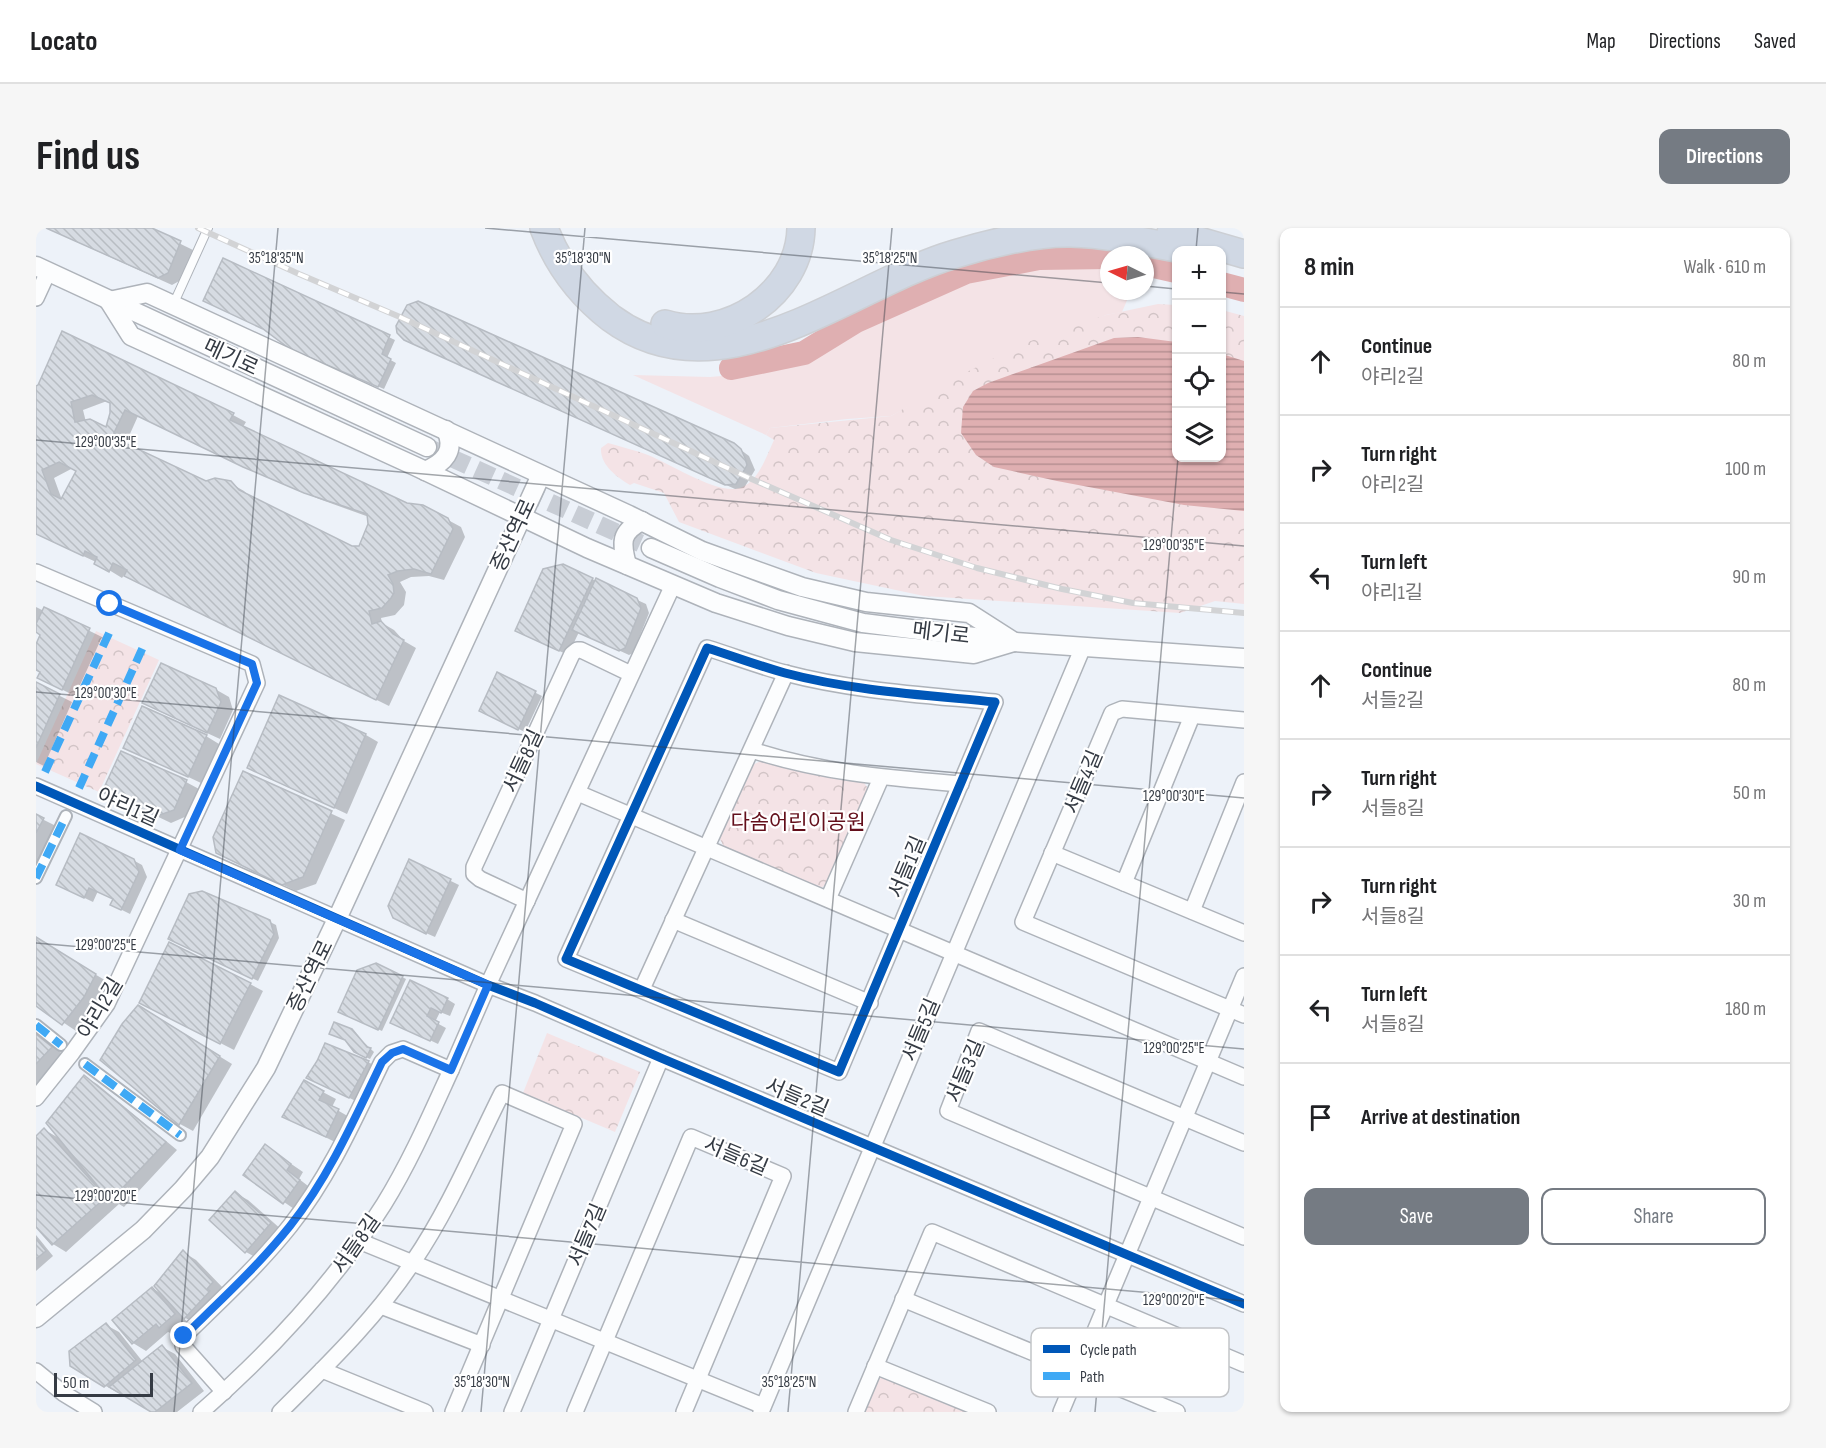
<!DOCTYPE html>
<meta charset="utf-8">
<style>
:root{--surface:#fff;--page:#f6f6f6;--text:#202124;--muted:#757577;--line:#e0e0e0;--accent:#757b83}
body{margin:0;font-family:"Sofia Sans Condensed","Noto Sans KR",sans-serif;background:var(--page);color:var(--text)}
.controls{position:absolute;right:18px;top:18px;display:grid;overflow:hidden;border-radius:12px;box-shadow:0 2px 4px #0004}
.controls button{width:54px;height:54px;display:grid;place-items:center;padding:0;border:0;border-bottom:2px solid var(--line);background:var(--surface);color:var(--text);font:30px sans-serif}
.compass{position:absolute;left:1064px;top:18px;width:54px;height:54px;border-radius:50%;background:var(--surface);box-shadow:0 2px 4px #0004;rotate:275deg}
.scale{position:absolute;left:18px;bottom:15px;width:99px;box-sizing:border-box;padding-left:6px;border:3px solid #353b44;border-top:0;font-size:16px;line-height:21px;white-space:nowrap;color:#353b44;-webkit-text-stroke:4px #fff;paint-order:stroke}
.stop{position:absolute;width:18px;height:18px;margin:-14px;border:4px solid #1a73e8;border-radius:50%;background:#fff}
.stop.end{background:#1a73e8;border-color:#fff;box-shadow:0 2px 6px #0008}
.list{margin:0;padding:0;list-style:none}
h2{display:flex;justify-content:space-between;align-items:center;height:78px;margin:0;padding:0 24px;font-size:26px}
h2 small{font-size:20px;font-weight:400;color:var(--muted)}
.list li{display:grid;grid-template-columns:39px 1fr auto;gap:18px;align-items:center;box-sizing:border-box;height:108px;padding:0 24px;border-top:2px solid var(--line)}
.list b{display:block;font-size:22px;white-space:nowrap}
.list p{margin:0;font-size:20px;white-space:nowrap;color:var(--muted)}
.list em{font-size:20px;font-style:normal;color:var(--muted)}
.actions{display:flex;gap:12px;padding:18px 24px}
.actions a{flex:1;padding:14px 0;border:2px solid var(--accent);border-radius:12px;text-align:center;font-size:21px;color:var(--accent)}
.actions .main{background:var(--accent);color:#fff}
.icon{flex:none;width:33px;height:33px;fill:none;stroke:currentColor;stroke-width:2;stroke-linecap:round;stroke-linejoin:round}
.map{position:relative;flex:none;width:1208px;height:1184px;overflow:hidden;border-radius:12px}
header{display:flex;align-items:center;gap:36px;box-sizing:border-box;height:84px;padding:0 30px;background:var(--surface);border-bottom:2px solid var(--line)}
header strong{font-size:28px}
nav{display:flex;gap:33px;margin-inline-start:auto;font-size:21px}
.intro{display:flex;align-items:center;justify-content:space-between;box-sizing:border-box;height:144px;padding:0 36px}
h1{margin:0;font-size:42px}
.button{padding:15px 27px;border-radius:12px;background:var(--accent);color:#fff;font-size:21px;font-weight:700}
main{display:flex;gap:36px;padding:0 36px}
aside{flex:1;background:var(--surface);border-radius:12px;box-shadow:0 2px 4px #0004}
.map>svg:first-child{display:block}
</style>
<header>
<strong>Locato</strong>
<nav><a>Map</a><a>Directions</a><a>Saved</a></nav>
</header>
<div class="intro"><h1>Find us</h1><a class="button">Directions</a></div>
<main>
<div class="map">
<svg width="1208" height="1184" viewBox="0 0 1208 1184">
<defs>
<pattern id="forest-crowns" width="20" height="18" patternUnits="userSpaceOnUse" patternTransform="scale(1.5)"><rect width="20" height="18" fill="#f4e3e6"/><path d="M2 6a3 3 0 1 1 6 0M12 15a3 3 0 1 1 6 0" fill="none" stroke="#d2c4c6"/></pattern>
<pattern id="water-rules" width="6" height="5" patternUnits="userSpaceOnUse" patternTransform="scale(1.5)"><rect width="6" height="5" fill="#dfafb1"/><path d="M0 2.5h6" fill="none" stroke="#b69092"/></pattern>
<pattern id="building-back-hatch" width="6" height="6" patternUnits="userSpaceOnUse" patternTransform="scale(1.5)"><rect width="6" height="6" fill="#d6dbe2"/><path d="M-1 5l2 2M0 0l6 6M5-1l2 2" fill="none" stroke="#b8bdc3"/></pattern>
</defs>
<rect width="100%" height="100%" fill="#edf2f9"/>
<polygon fill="#f4e3e6" points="1064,34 1073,36 1073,63 1095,63 1086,84 1070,87 890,169 855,188 811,191 734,200 730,207 597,147 674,149 709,146 776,129 806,110 838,93 947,48 1013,37"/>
<g fill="url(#forest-crowns)">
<path d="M1122 76 1140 77V230H1186V82L1208 88V376L1179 373 1144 385 888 368 780 345 643 294 628 265 598 255 594 257C581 249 564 237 565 220L572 215C585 219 599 222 612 227 634 236 676 263 699 261 721 259 730 229 738 212L730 207 734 200 855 188 931 144 983 117 1070 87Z"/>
<polygon points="60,403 123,432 63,564 0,536"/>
<polygon points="725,533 800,551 827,553 833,562 792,656 784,660 688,619 683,609 714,538"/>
<polygon points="511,805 604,844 579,904 487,865"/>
<polygon points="850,1147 939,1184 826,1184 839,1153"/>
</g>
<polygon fill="url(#water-rules)" points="1102,109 1140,114 1140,230 1186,230 1186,126 1208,133 1208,283 1148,277 1021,253 958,239 940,227 925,205 927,179 937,163 952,155 1078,110"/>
<g fill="#0003" fill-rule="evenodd">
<polygon points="10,0 112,0 157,22 145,52 136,57"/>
<polygon points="188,32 359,112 351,130 360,135 348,161 262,124 231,102"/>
<polygon points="378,116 697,216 713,228 719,242 708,260 699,261"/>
<path d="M3 158 197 187 210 194 207 199 371 276 386 278 425 299 429 309 408 352 393 348 375 349 364 354 370 364 368 377 359 387 345 390 346 395 358 402 368 413 380 420 353 478 88 347 86 350 60 334 0 306V160ZM71 173 75 176 76 185 71 201 50 194 47 182ZM102 188 222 245 283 271 333 289 334 296 324 319H315L214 269 208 263 194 255 170 254 89 217ZM37 240 42 243 26 272 18 250Z"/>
<polygon points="556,351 610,376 613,385 597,425 593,427 543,404 532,427 489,407"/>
<polygon points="0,379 8,383 9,381 66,409 39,468 3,450 5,445 0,442 0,419 6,406 0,403"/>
<polygon points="462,446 506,468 489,504 451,486"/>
<polygon points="0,456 36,474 8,538 0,534"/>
<polygon points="179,461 193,469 197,482 184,511 121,482"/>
<polygon points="330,507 342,514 311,586 213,540"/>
<polygon points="170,508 183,516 165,555 89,519"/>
<polygon points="208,545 309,592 280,656 260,663 195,632"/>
<polygon points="150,554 163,561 151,588 135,595 68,563"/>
<polygon points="0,588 20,598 0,639"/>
<polygon points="97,632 106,637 111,649 94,686 84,681 78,671 62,663 57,674 30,661"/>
<polygon points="374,633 423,657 399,709 367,695"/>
<polygon points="234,694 240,697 243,710 222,753 140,714"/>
<polygon points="0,711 72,754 61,777 40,803 0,776"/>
<polygon points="366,749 370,751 346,803 308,786"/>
<polygon points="214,756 227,763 198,822 118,781"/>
<polygon points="411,771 419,776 414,788 404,784 399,794 410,800 402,816 356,794"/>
<polygon points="115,786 196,836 157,903 144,896 66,832"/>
<polygon points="316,803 338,824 334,831 323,826"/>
<polygon points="0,805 28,827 0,856"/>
<polygon points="332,834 345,841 326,876 272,850"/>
<polygon points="49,849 61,856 141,922 88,979 83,976 30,1024 17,1016 0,997 0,910 9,902 26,912"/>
<polygon points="268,854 300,871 296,879 315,890 303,916 261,895"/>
<polygon points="229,918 267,944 263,951 276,961 261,983 209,947"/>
<polygon points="199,965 212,972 247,1003 223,1031 210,1024"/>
<polygon points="0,1007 17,1028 0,1043"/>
<polygon points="147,1024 160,1032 189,1062 162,1097 146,1088 151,1094 137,1106 132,1104 110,1123 97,1115 116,1060 128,1067"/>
<polygon points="70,1097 83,1104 107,1134 126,1119 139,1126 168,1163 141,1184 118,1184 84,1164 82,1165 35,1138"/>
</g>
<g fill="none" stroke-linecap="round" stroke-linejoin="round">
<g stroke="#dfafb1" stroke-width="24">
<polyline points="1109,36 1140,43"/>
<polyline points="1186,56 1208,62"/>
<polyline points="695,140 768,125 820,93 930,44 1003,30 1073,29"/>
</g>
</g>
<g fill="url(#building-back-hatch)" stroke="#b7bcc3" stroke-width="1.5" fill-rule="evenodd">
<polygon points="10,0 116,0 145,13 132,45 122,50"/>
<polygon points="187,30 354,107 346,126 355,131 342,159 254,121 227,101 167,73"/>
<polygon points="382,73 698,215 705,221 709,230 711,237 706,246 700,256 689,257 368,112 361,105 360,98 371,77"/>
<path d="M26 103 198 185 194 192 371 275 387 277 412 290 417 301 395 346 378 341 362 343 352 347 357 356 358 365 355 370 346 380 333 383 336 396 345 393 357 406 368 412 340 472 88 348 91 342 77 335 73 344 58 336 61 329 49 323 47 328 0 306V158L2 157ZM56 167 74 175V185L70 199 54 191 39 194 35 174ZM89 182 207 239 268 265 331 286 332 296 323 318H316L203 262 195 253 179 250 170 253 76 209ZM23 234 40 243 25 271 15 266 6 242Z"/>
<polygon points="527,336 557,350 523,423 479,403 507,341"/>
<polygon points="560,350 601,370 605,380 589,420 583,423 536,402"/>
<polygon points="8,379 54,400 26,462 1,450 4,444 0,442 0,416 4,407 0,404 0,396"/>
<polygon points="125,435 180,460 185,474 171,505 106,475"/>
<polygon points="461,444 500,463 482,502 443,483"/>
<polygon points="0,454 24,466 0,520"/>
<polygon points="243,467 330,506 298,580 211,540"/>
<polygon points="106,478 171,507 152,549 87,520"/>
<polygon points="85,523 151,552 138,582 121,588 66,564"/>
<polygon points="207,543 296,583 267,649 246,657 180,625 177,609"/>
<polygon points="0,586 8,590 0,605"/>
<polygon points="44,605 98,631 103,644 85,682 74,677 77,671 53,660 48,670 20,657"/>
<polygon points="373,631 415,651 390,706 357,690 352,678"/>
<polygon points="166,663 234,692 238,706 216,751 132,711 153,666"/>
<polygon points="0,709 60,746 48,769 26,797 0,778"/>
<polygon points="133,714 215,755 184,816 103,775"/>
<polygon points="340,735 367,748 342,802 302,784 321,742"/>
<polygon points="374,752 412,770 405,785 395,780 391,788 403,794 394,813 354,795"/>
<polygon points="102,777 184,828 143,897 64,832 86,796"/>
<polygon points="298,794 316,801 331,819 335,820 330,830 318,824 309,812 293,806"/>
<polygon points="0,806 16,819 0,836"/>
<polygon points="289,815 333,833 313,870 270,850 281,833"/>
<polygon points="48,847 130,914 74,973 10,895"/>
<polygon points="268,852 288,863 283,872 303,881 290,909 246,889"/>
<polygon points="8,900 70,969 16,1017 0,999 0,908"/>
<polygon points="229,916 255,936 251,942 264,952 247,976 207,947"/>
<polygon points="199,963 235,995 209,1025 173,992"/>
<polygon points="0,1011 10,1023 0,1031"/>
<polygon points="147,1022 177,1054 171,1061 174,1063 148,1091 118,1058"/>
<polygon points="116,1059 139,1086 123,1100 120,1096 96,1116 76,1092"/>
<polygon points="70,1095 100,1132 68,1159 34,1138 33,1123"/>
<polygon points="126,1117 156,1155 119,1184 115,1184 73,1159"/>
</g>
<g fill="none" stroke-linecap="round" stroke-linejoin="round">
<polyline stroke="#c8cdd5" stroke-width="18" stroke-dasharray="18 9" stroke-linecap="butt" points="391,219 615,320"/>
<defs>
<polyline id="service" points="137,77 172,0"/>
<g id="pedestrian">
<polyline points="0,650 30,588"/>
<polyline points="0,797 25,817"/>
<polyline points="49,836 144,907"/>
</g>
<g id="minor">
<polyline points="0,70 12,44"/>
<polyline points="0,344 216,436 221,455 71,776 36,825 0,870"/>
<path d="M671 420C697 428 723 438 749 445 817 463 889 467 959 474L803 844 530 731Z"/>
<polyline points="1208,492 1086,481 1076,485 987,694 1208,787"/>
<path d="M716 522C786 545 853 550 925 556"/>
<polyline points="0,558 452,757 499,775 625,830 1208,1076"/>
<polyline points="542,565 1208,849"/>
<polyline points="1016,625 1208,705"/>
<polyline points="1088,655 1156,488"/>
<polyline points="792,671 845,550"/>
<polyline points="491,673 444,651 438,646 438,639 536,426 541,422 545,422 595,446"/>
<polyline points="1156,683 1208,554"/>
<polyline points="637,692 834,775"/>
<polyline points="606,761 750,445"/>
<polyline points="1208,915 943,803 912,883 1208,1009"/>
<polyline points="323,1013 727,1178"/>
<polyline points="867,1071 1141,1184"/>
<polyline points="345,1078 446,1117"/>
<polyline points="839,1138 952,1184"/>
<polyline points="286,1142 389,1184"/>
<polyline points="0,1143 27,1165 58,1184"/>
<path d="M188 1164 147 1118 148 1108C185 1072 222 1038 254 998 293 949 319 890 346 834L355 825 367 821 415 842 452 757 637 357"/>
<path d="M165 1184C235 1123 298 1055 348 976 374 934 394 888 415 842"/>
<path d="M244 1184C291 1137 340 1090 377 1034 413 981 438 921 466 865L538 896 417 1184"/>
<polyline points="476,1184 625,830"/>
<polyline points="539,1184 655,909 747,948 648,1184"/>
<polyline points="725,1184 1047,419"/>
<polyline points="820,1184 896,1004 1208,1136"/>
<polyline points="1025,1184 1208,748"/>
</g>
<g id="tertiary">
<polyline points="0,38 391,219"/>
<polyline points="73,73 95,108 381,239 551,320 680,375 752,398 819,414 938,426 978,414"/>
<polyline points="73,73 111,65 593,287 666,323 766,359 830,374 933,385 978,414"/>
<path d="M389 243C408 235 420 223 410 202"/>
<polyline points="615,320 684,350 742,372 827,395 978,414 1208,430"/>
<path d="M591 337C585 315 584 304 606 293"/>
<polyline points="0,1090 107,1002 147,961 174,929 230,840 301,691 505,247"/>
</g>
<g id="motorway">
<path d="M508 0C522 37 544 66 575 90 686 172 813 57 919 26 951 16 1001 4 1035 5 1074 6 1113 15 1151 22"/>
<polyline points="1135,5 1208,26"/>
<path d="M629 96C691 115 764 65 765 0"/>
</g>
</defs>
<use href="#service" stroke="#aeb3ba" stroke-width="10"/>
<use href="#pedestrian" stroke="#aeb3ba" stroke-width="14"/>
<use href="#minor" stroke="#aeb3ba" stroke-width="18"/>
<use href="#tertiary" stroke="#aeb3ba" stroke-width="21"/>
<use href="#motorway" stroke="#cccfd4" stroke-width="30"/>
<use href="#service" stroke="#fcfdfe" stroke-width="8"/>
<use href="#pedestrian" stroke="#fcfdfe" stroke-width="10"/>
<use href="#minor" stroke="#fcfdfe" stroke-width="15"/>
<use href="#tertiary" stroke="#fcfdfe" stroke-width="18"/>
<use href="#motorway" stroke="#d0d8e4" stroke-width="27"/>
<defs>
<polyline id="rail" points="162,0 263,46 364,89 711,249 855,312 941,340 1026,361 1097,375 1208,385"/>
</defs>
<use href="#rail" stroke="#d2d3d5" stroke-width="6"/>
<use href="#rail" stroke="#fff" stroke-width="4" stroke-dasharray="11" stroke-linecap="butt"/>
<g stroke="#3fa9f5" stroke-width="8" stroke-dasharray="15 8" stroke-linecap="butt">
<polyline points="9,544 74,403"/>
<polyline points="43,560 107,419"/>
<polyline points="0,650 30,588"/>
<polyline points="0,797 25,817"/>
<polyline points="49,836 144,907"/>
</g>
<defs>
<g id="cycleway">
<path d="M671 420C697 428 723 438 749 445 817 463 889 467 959 474L803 844 530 731Z"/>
<polyline points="0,558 452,757 499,775 625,830 1208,1076"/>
</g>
</defs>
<use href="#cycleway" stroke="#fff" stroke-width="13"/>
<use href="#cycleway" stroke="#0057b8" stroke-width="9"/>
</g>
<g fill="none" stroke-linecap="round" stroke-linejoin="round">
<path stroke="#1a73e8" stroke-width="8" d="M74 376 216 436 221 455 144 622 452 757 415 842 367 821 356 825 346 834C319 890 293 949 254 998 222 1038 185 1072 148 1108"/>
</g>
<path fill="none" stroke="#353b44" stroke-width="1.5" stroke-opacity="0.45" d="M449 0 1073 55M1160 22 1162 0M1109 58 1140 61M1186 64 1208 66M0 212 1208 318M0 464 1208 570M0 715 1208 821M0 967 1208 1073M138 1184 242 0M445 1184 549 0M752 1184 856 0M1059 1184 1142 230"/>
<g text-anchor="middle" stroke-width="4.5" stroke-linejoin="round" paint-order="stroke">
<g font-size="21" fill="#353b44" stroke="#fff">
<text transform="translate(195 129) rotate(25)" y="7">메기로</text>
<text transform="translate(477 307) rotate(-65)" y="7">증산역로</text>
<text transform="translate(905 405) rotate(7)" y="7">메기로</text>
<text transform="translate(487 533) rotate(-65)" y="7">서들8길</text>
<text transform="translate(1047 554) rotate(-67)" y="7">서들4길</text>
<text transform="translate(92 579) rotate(24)" y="7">야리1길</text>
<text transform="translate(871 639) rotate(-67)" y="7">서들1길</text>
<text transform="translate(274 748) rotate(-64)" y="7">증산역로</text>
<text transform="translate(64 780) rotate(-59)" y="7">야리2길</text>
<text transform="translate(885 802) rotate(-67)" y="7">서들5길</text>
<text transform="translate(929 843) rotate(-67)" y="7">서들3길</text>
<text transform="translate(761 869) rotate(23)" y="7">서들2길</text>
<text transform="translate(700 928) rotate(23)" y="7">서들6길</text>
<text transform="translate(551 1007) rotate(-67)" y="7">서들7길</text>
<text transform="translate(320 1016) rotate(-55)" y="7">서들8길</text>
</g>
<g font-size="21" fill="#630f1b" stroke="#fff">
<text x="762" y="601">다솜어린이공원</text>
</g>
</g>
<rect x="995" y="1100" width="198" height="69" rx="9" fill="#fff" stroke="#c2c4c7" stroke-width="1.5"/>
<rect x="1007" y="1117" width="27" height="8" fill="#0057b8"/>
<rect x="1007" y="1144" width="27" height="8" fill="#3fa9f5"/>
<g font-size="16" fill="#353b44">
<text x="1044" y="1127">Cycle path</text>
<text x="1044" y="1154">Path</text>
</g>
<g font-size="15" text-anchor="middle" fill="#353b44" stroke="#fff" stroke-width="4.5" stroke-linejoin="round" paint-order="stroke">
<text x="240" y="35">35°18'35"N</text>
<text x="547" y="35">35°18'30"N</text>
<text x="854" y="35">35°18'25"N</text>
<text x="70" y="219">129°00'35"E</text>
<text x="1138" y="322">129°00'35"E</text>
<text x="70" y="470">129°00'30"E</text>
<text x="1138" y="573">129°00'30"E</text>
<text x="70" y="722">129°00'25"E</text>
<text x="1138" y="825">129°00'25"E</text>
<text x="70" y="973">129°00'20"E</text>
<text x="1138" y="1077">129°00'20"E</text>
<text x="446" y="1159">35°18'30"N</text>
<text x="753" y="1159">35°18'25"N</text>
</g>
</svg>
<div class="controls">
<button>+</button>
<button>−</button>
<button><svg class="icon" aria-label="locate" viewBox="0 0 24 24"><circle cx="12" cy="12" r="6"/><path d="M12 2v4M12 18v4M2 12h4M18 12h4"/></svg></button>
<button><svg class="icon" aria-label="layers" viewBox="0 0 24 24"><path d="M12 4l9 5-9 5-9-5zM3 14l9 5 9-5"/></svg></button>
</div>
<svg class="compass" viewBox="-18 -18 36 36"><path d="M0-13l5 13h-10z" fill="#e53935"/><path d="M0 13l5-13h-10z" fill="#757577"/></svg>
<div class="scale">50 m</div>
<div class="stop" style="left:74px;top:376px"></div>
<div class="stop end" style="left:148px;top:1108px"></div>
</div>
<aside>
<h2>8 min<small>Walk · 610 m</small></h2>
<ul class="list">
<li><svg class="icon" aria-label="ahead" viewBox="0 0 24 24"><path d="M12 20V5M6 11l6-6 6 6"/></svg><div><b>Continue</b><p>야리2길</p></div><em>80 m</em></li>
<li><svg class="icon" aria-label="right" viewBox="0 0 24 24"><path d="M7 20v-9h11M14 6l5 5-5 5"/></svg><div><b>Turn right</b><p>야리2길</p></div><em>100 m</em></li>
<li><svg class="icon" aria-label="left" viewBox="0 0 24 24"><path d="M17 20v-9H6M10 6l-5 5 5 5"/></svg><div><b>Turn left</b><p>야리1길</p></div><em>90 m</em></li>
<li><svg class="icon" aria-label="ahead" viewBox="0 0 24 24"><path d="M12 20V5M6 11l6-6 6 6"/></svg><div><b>Continue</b><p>서들2길</p></div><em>80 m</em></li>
<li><svg class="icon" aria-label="right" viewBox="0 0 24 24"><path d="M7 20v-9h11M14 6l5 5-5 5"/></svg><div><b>Turn right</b><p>서들8길</p></div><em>50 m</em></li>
<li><svg class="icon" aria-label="right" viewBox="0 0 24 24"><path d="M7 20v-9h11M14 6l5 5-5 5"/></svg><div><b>Turn right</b><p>서들8길</p></div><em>30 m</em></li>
<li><svg class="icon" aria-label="left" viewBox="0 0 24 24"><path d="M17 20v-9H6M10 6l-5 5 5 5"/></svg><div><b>Turn left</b><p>서들8길</p></div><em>180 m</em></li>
<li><svg class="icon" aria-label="arrive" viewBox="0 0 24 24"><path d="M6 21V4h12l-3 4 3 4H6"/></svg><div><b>Arrive at destination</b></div></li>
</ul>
<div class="actions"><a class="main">Save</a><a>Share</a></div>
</aside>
</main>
